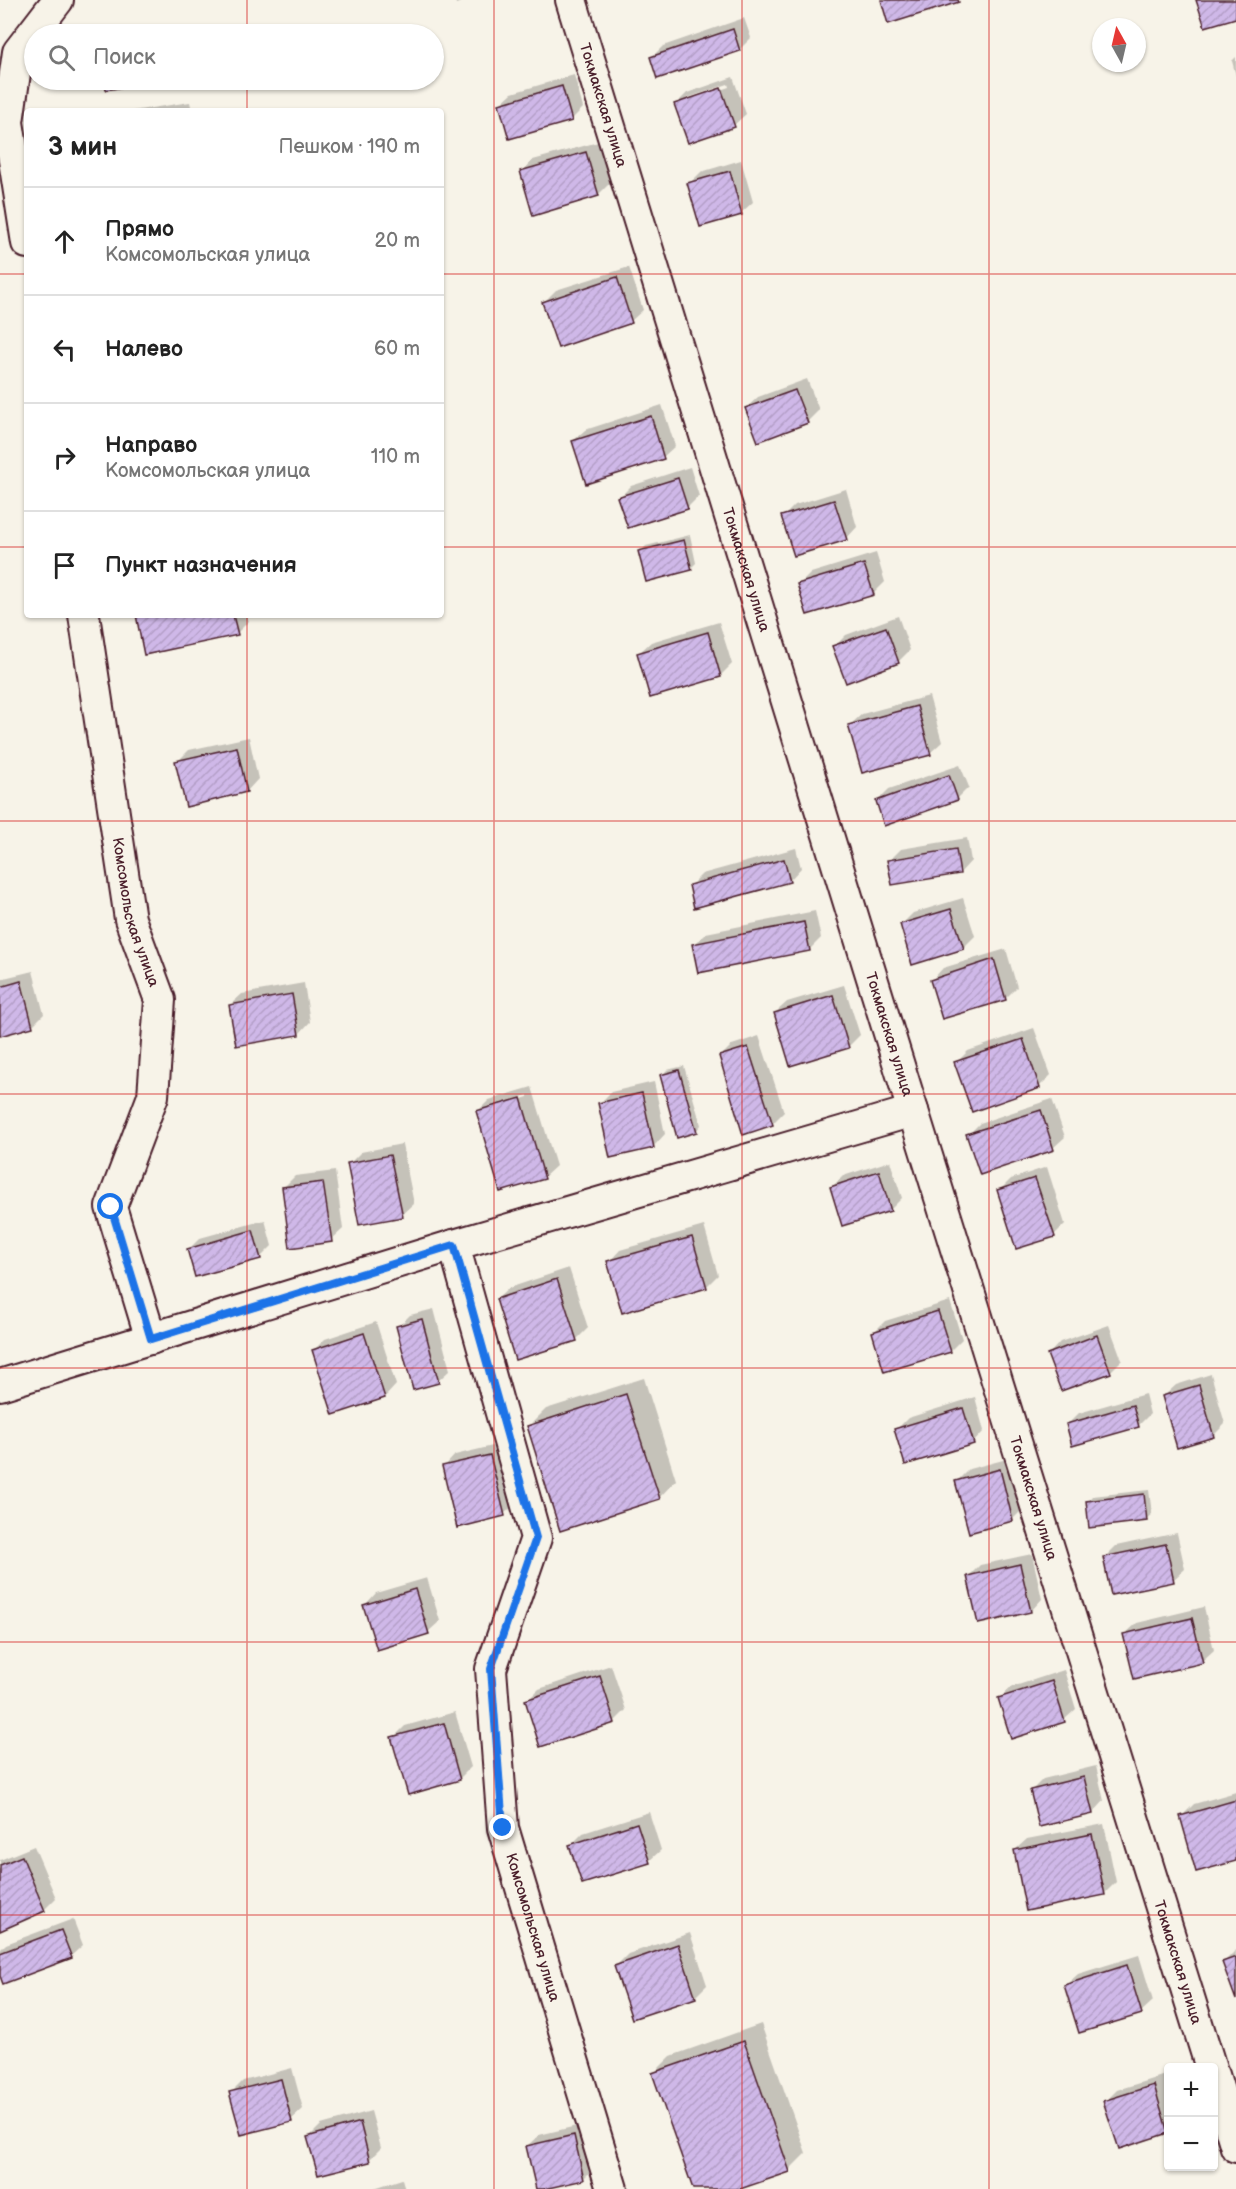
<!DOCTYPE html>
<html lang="ru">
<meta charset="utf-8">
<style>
:root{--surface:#fff;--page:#f6f6f6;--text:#222;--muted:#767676;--line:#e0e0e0}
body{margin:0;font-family:"Balsamiq Sans",sans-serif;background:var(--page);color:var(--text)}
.controls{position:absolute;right:18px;bottom:18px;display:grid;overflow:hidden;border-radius:6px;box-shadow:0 2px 4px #0004}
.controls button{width:54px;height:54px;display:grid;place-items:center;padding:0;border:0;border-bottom:2px solid var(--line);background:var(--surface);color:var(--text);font:30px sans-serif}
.compass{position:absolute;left:1092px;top:18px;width:54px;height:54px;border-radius:50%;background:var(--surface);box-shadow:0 2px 4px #0004;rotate:352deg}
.stop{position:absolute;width:18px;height:18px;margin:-14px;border:4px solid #1a73e8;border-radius:50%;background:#fff}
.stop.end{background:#1a73e8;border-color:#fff;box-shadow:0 2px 6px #0008}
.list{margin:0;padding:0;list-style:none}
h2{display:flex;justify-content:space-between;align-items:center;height:78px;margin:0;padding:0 24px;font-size:26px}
h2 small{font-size:20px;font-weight:400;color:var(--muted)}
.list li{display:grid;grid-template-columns:39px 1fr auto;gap:18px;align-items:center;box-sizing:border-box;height:108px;padding:0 24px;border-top:2px solid var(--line)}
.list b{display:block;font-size:22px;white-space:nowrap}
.list p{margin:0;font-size:20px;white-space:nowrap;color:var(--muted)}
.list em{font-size:20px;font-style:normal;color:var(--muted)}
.icon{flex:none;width:33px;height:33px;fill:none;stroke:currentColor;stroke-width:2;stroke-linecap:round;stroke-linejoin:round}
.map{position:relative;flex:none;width:1236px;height:2189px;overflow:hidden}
.search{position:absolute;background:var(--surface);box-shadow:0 2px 4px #0004;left:24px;top:24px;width:420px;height:66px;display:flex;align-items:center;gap:15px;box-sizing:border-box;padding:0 21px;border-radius:33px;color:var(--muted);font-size:22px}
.panel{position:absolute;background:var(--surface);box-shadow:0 2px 4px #0004;left:24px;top:108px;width:420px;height:510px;border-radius:6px}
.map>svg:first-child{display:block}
</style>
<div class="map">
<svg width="1236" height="2189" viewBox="0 0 1236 2189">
<defs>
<pattern id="building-hatch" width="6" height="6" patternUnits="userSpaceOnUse" patternTransform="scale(1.5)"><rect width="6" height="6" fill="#cfb8e8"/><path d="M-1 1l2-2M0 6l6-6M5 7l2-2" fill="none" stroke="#b39ec7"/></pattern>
</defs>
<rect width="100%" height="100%" fill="#f7f3e8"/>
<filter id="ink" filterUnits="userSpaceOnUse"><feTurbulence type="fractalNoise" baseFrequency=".0167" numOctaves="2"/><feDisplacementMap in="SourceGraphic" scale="12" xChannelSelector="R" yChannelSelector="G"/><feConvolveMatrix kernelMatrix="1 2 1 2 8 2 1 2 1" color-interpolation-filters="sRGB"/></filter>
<g filter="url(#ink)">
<g fill="#0003" fill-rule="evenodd">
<polygon points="455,0 467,0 456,4"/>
<polygon points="744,18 751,38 739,50 652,57 663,46"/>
<polygon points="168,28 169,34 123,34"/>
<polygon points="1236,57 1236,76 1232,61"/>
<polygon points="574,75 583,108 572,119 510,137 500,104 512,93"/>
<path d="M733 77 746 114 734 125 675 105 687 93ZM728 84 729 87 687 101V98Z"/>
<polygon points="106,80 162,80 108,88"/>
<polygon points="190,102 192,111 132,111"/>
<polygon points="598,142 610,183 598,195 522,172 533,160"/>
<polygon points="741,160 753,202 741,213 689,184 701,172"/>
<polygon points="629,267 643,310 631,321 544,302 556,290"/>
<polygon points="807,379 819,410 807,422 746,408 758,397"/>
<polygon points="662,405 675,446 663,457 573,441 585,430"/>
<polygon points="690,467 699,496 687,508 619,498 631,486"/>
<polygon points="846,489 857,527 846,539 783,517 795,505"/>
<polygon points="690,535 696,563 691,568 640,552 646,546"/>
<polygon points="876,553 885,582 873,594 799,585 811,573"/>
<polygon points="137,615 247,615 249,621 237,633"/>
<polygon points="898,616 910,650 898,662 834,647 846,635"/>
<polygon points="719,622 732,664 720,676 639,653 651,642"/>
<polygon points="929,696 942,742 930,753 850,725 862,714"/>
<polygon points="249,737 258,779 247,791 177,762 189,750"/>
<polygon points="960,765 969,787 957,799 877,801 889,789"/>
<polygon points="967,838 971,861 960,873 889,861 901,849"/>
<polygon points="796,848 801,868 790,880 696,906 690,886 702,874"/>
<polygon points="963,898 975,936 963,948 901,925 913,913"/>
<polygon points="815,911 821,938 809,950 694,945 706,933"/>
<polygon points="1006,949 1017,987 1006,998 943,1017 932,980 943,968"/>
<polygon points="33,971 44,1014 33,1025 0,1034 0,979"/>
<polygon points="304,983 310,1022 299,1034 230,1005 242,994"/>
<polygon points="844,985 860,1035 848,1047 775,1013 787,1002"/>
<polygon points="1034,1028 1051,1075 1039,1087 956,1063 968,1051"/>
<polygon points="759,1036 784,1112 772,1124 720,1057 732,1045"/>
<polygon points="684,1066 701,1125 696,1131 661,1076 667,1070"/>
<polygon points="654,1082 665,1134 654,1146 611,1156 600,1103 611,1092"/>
<path d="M532 1087 556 1166 544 1177 477 1112 489 1100ZM528 1095V1097L489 1109V1106Z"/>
<polygon points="1052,1099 1065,1137 1053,1148 981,1173 968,1135 980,1123"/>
<polygon points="402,1144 414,1204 402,1215 349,1164 361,1152"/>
<polygon points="890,1161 902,1198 891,1209 843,1225 832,1187 843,1176"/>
<polygon points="1047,1167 1065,1224 1054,1235 999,1191 1011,1179"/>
<polygon points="335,1171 343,1229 331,1240 283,1188 295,1176"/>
<polygon points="265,1220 272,1246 261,1257 188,1250 200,1238"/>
<polygon points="704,1226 718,1275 706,1287 609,1262 620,1250"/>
<polygon points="569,1268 588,1328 576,1340 497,1299 509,1288"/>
<polygon points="950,1301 962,1339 950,1351 874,1332 885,1321"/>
<polygon points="434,1309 450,1370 438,1381 398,1327 410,1315"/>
<polygon points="376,1322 396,1385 385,1397 334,1413 314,1350 325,1339"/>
<polygon points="1109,1325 1122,1360 1110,1372 1049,1354 1060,1342"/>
<polygon points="1211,1374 1225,1424 1214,1435 1178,1446 1164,1396 1176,1385"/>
<polygon points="644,1378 676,1480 659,1498 529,1426 546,1409"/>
<polygon points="1145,1394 1150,1414 1139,1425 1067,1425 1079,1413"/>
<polygon points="975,1397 984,1431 973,1443 896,1430 908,1418"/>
<polygon points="501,1444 516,1503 504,1514 444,1467 455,1455"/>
<polygon points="1011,1458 1024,1508 1013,1519 957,1481 969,1469"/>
<polygon points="1149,1490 1152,1514 1146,1519 1088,1502 1093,1496"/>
<polygon points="1177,1533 1185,1569 1173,1580 1104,1558 1116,1546"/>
<polygon points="1032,1554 1042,1599 1031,1611 968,1577 980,1565"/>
<polygon points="427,1578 440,1621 428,1632 365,1605 376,1593"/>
<polygon points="1204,1607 1214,1650 1202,1661 1125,1634 1137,1623"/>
<polygon points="611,1665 626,1710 614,1722 527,1701 539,1689"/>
<polygon points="1064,1670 1076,1709 1064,1720 1000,1698 1012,1687"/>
<polygon points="455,1712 471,1767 459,1779 393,1738 405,1726"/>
<polygon points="1096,1766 1104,1801 1093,1813 1032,1790 1043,1779"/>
<polygon points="1236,1792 1236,1860 1182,1816 1194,1804"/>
<polygon points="649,1812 661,1850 649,1861 571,1845 583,1833"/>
<polygon points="1104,1824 1116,1882 1104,1894 1015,1850 1027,1839"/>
<polygon points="34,1846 56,1898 44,1910 0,1929 0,1860"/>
<polygon points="73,1919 83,1945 71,1956 0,1972 0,1950 6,1944"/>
<polygon points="690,1933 707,1985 695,1997 616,1966 628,1954"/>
<polygon points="1236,1950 1236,1996 1224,1962"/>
<polygon points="1139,1955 1153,2001 1141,2012 1066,1985 1078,1974"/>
<polygon points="761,2024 806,2153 789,2170 735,2189 694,2189 654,2073 671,2056"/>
<polygon points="292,2068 303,2109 291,2120 231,2093 243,2081"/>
<polygon points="1165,2075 1168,2085 1168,2131 1120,2147 1105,2102 1117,2090"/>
<polygon points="371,2111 381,2148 369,2160 309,2137 321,2125"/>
<polygon points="585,2124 595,2167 584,2178 537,2189 527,2146 539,2135"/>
<polygon points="402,2179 405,2189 371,2189"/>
</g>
<g fill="url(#building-hatch)" stroke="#4a1f2b" stroke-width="1.5">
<polygon points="881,0 958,0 959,2 888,24"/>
<polygon points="1196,0 1236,0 1236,18 1205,27"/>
<polygon points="733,29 740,51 657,79 650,57"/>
<polygon points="105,80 162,80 163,81 106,90"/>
<polygon points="562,86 572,121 509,139 499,104"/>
<polygon points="721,88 735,127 688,143 674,104"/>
<polygon points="586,152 599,196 533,216 520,171"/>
<polygon points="730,171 742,215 700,227 687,183"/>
<polygon points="617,277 632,323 558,348 542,302"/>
<polygon points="795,390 808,423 758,442 745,408"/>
<polygon points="651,416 664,459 586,484 572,441"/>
<polygon points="678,478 688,509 628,528 617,497"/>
<polygon points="834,500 847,540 794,556 781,516"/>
<polygon points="684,540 692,570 646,582 638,551"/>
<polygon points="864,564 874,595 807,615 797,584"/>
<polygon points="136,615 233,615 238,635 144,655"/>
<polygon points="886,627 899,663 846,683 832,646"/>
<polygon points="708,632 721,677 650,698 637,653"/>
<polygon points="917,706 931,755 862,773 848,725"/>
<polygon points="237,747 247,792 186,807 175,761"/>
<polygon points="949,775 958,800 884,826 876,801"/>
<polygon points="956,849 960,874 892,885 887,860"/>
<polygon points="784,859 790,882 694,908 689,885"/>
<polygon points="951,909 964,949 912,965 900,924"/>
<polygon points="804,922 810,951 698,973 692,944"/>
<polygon points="994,959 1006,1000 942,1019 930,980"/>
<polygon points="21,981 33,1027 0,1036 0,987"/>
<polygon points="292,994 299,1035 236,1046 229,1005"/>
<polygon points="833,995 849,1048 790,1066 774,1013"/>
<polygon points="1023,1039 1040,1088 972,1112 954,1062"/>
<polygon points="748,1047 773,1125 743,1135 719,1056"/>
<polygon points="679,1070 697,1132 677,1138 660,1075"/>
<polygon points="642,1093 654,1148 610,1158 598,1103"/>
<polygon points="521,1098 545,1179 500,1192 476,1111"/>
<polygon points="1041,1110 1054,1150 980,1175 966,1134"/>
<polygon points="390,1155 403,1217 359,1225 347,1163"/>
<polygon points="879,1171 891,1211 842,1226 830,1187"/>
<polygon points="1035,1178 1055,1237 1016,1249 997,1190"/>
<polygon points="323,1182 332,1242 290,1248 282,1187"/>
<polygon points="253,1230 261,1259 195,1277 187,1249"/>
<polygon points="692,1237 707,1288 622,1313 607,1261"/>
<polygon points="557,1279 577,1341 515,1360 496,1299"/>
<polygon points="938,1311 951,1352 884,1372 872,1332"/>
<polygon points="422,1319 439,1383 413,1390 396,1326"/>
<polygon points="364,1333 385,1398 333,1415 312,1350"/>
<polygon points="1097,1335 1111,1373 1061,1391 1047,1354"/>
<polygon points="1199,1385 1214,1437 1177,1448 1162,1396"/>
<polygon points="626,1394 660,1499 560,1531 527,1426"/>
<polygon points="1133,1405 1139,1427 1072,1446 1066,1424"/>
<polygon points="963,1408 974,1444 905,1465 894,1429"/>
<polygon points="490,1455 505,1516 457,1528 442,1466"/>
<polygon points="1000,1469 1013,1521 969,1533 955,1481"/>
<polygon points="1144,1494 1147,1521 1089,1528 1086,1501"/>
<polygon points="1166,1544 1174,1582 1111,1595 1103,1557"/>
<polygon points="1020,1564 1031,1612 978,1624 967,1576"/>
<polygon points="415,1589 429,1634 377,1650 363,1605"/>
<polygon points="1192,1618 1203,1663 1134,1679 1123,1634"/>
<polygon points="600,1676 615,1723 540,1747 525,1700"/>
<polygon points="1052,1681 1065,1722 1011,1739 998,1698"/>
<polygon points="444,1723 460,1780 408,1795 391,1737"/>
<polygon points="1084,1777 1093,1814 1039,1827 1030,1790"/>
<polygon points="1236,1800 1236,1861 1196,1872 1180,1816"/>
<polygon points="637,1823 650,1863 582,1884 569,1845"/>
<polygon points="1092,1834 1105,1895 1026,1911 1014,1850"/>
<polygon points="22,1856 45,1911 0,1931 0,1865"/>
<polygon points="61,1930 72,1958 3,1984 0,1976 0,1953"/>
<polygon points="678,1944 696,1998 632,2019 614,1966"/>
<polygon points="1236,1957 1236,2000 1222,1962"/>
<polygon points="1127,1965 1142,2014 1079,2033 1064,1985"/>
<polygon points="744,2041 790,2172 740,2189 693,2189 652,2073"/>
<polygon points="281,2079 292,2122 241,2135 229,2092"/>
<polygon points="1154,2085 1168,2133 1119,2149 1103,2101"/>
<polygon points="360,2122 370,2162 318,2175 307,2137"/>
<polygon points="574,2135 584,2180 544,2189 536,2189 526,2146"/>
</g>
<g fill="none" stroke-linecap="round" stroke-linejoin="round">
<defs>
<g id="minor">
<path id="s1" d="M571 0 913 1111 1211 2068"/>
<polyline points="27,243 8,122 18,52 58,0"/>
<path id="s2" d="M84 615 130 919 160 1000 153 1096 111 1207 151 1339"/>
<path id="s3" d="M454 1245 536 1538 491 1669 503 1828 612 2189"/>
<polyline points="0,1385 454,1245 913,1111"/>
<polyline points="1214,2075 1236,2147"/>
</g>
</defs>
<use href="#minor" stroke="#4a1f2b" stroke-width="34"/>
<use href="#minor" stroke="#f7f3e8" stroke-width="30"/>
</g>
</g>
<g fill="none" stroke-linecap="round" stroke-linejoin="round" filter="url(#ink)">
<polyline stroke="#1a73e8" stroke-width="8" points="111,1207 151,1339 454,1245 536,1538 491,1669 503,1828"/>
</g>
<path fill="none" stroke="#d62828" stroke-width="1.5" stroke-opacity="0.55" d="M247 0V34M494 0V2189M742 0V2189M989 0V2189M247 80V111M0 274H27M441 274H1236M0 547H27M441 547H1236M247 615V2189M0 821H1236M0 1094H1236M0 1368H1236M0 1642H1236M0 1915H1236"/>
<g text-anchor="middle" stroke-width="4.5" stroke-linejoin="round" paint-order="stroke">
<g font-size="15" fill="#4a1f2b" stroke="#f7f3e8">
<text dy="5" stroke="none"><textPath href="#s1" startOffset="110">Токмакская улица</textPath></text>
<text dy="5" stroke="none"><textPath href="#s1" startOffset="596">Токмакская улица</textPath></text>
<text dy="5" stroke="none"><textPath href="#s2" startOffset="302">Комсомольская улица</textPath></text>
<text dy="5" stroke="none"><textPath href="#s1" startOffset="1082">Токмакская улица</textPath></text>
<text dy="5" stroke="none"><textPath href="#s1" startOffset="1568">Токмакская улица</textPath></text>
<text dy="5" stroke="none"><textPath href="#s3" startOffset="706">Комсомольская улица</textPath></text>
<text dy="5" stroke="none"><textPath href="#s1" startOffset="2054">Токмакская улица</textPath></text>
</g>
</g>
</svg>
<div class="controls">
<button>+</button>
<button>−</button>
</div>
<svg class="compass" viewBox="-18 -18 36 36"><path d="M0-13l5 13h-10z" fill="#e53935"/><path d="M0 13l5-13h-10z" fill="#767676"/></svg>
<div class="stop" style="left:111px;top:1207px"></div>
<div class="stop end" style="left:503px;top:1828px"></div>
<div class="search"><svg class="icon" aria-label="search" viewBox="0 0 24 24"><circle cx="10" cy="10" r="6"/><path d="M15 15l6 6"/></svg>Поиск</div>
<section class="panel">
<h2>3 мин<small>Пешком · 190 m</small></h2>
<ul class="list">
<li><svg class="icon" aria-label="ahead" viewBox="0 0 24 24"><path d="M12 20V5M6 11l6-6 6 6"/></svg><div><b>Прямо</b><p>Комсомольская улица</p></div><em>20 m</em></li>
<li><svg class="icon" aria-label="left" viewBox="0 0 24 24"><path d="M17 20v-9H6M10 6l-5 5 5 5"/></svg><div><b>Налево</b></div><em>60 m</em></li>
<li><svg class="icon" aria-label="right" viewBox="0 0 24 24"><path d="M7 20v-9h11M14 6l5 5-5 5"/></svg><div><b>Направо</b><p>Комсомольская улица</p></div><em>110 m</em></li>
<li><svg class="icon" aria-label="arrive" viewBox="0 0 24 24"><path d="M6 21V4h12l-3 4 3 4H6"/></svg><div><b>Пункт назначения</b></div></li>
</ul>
</section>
</div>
